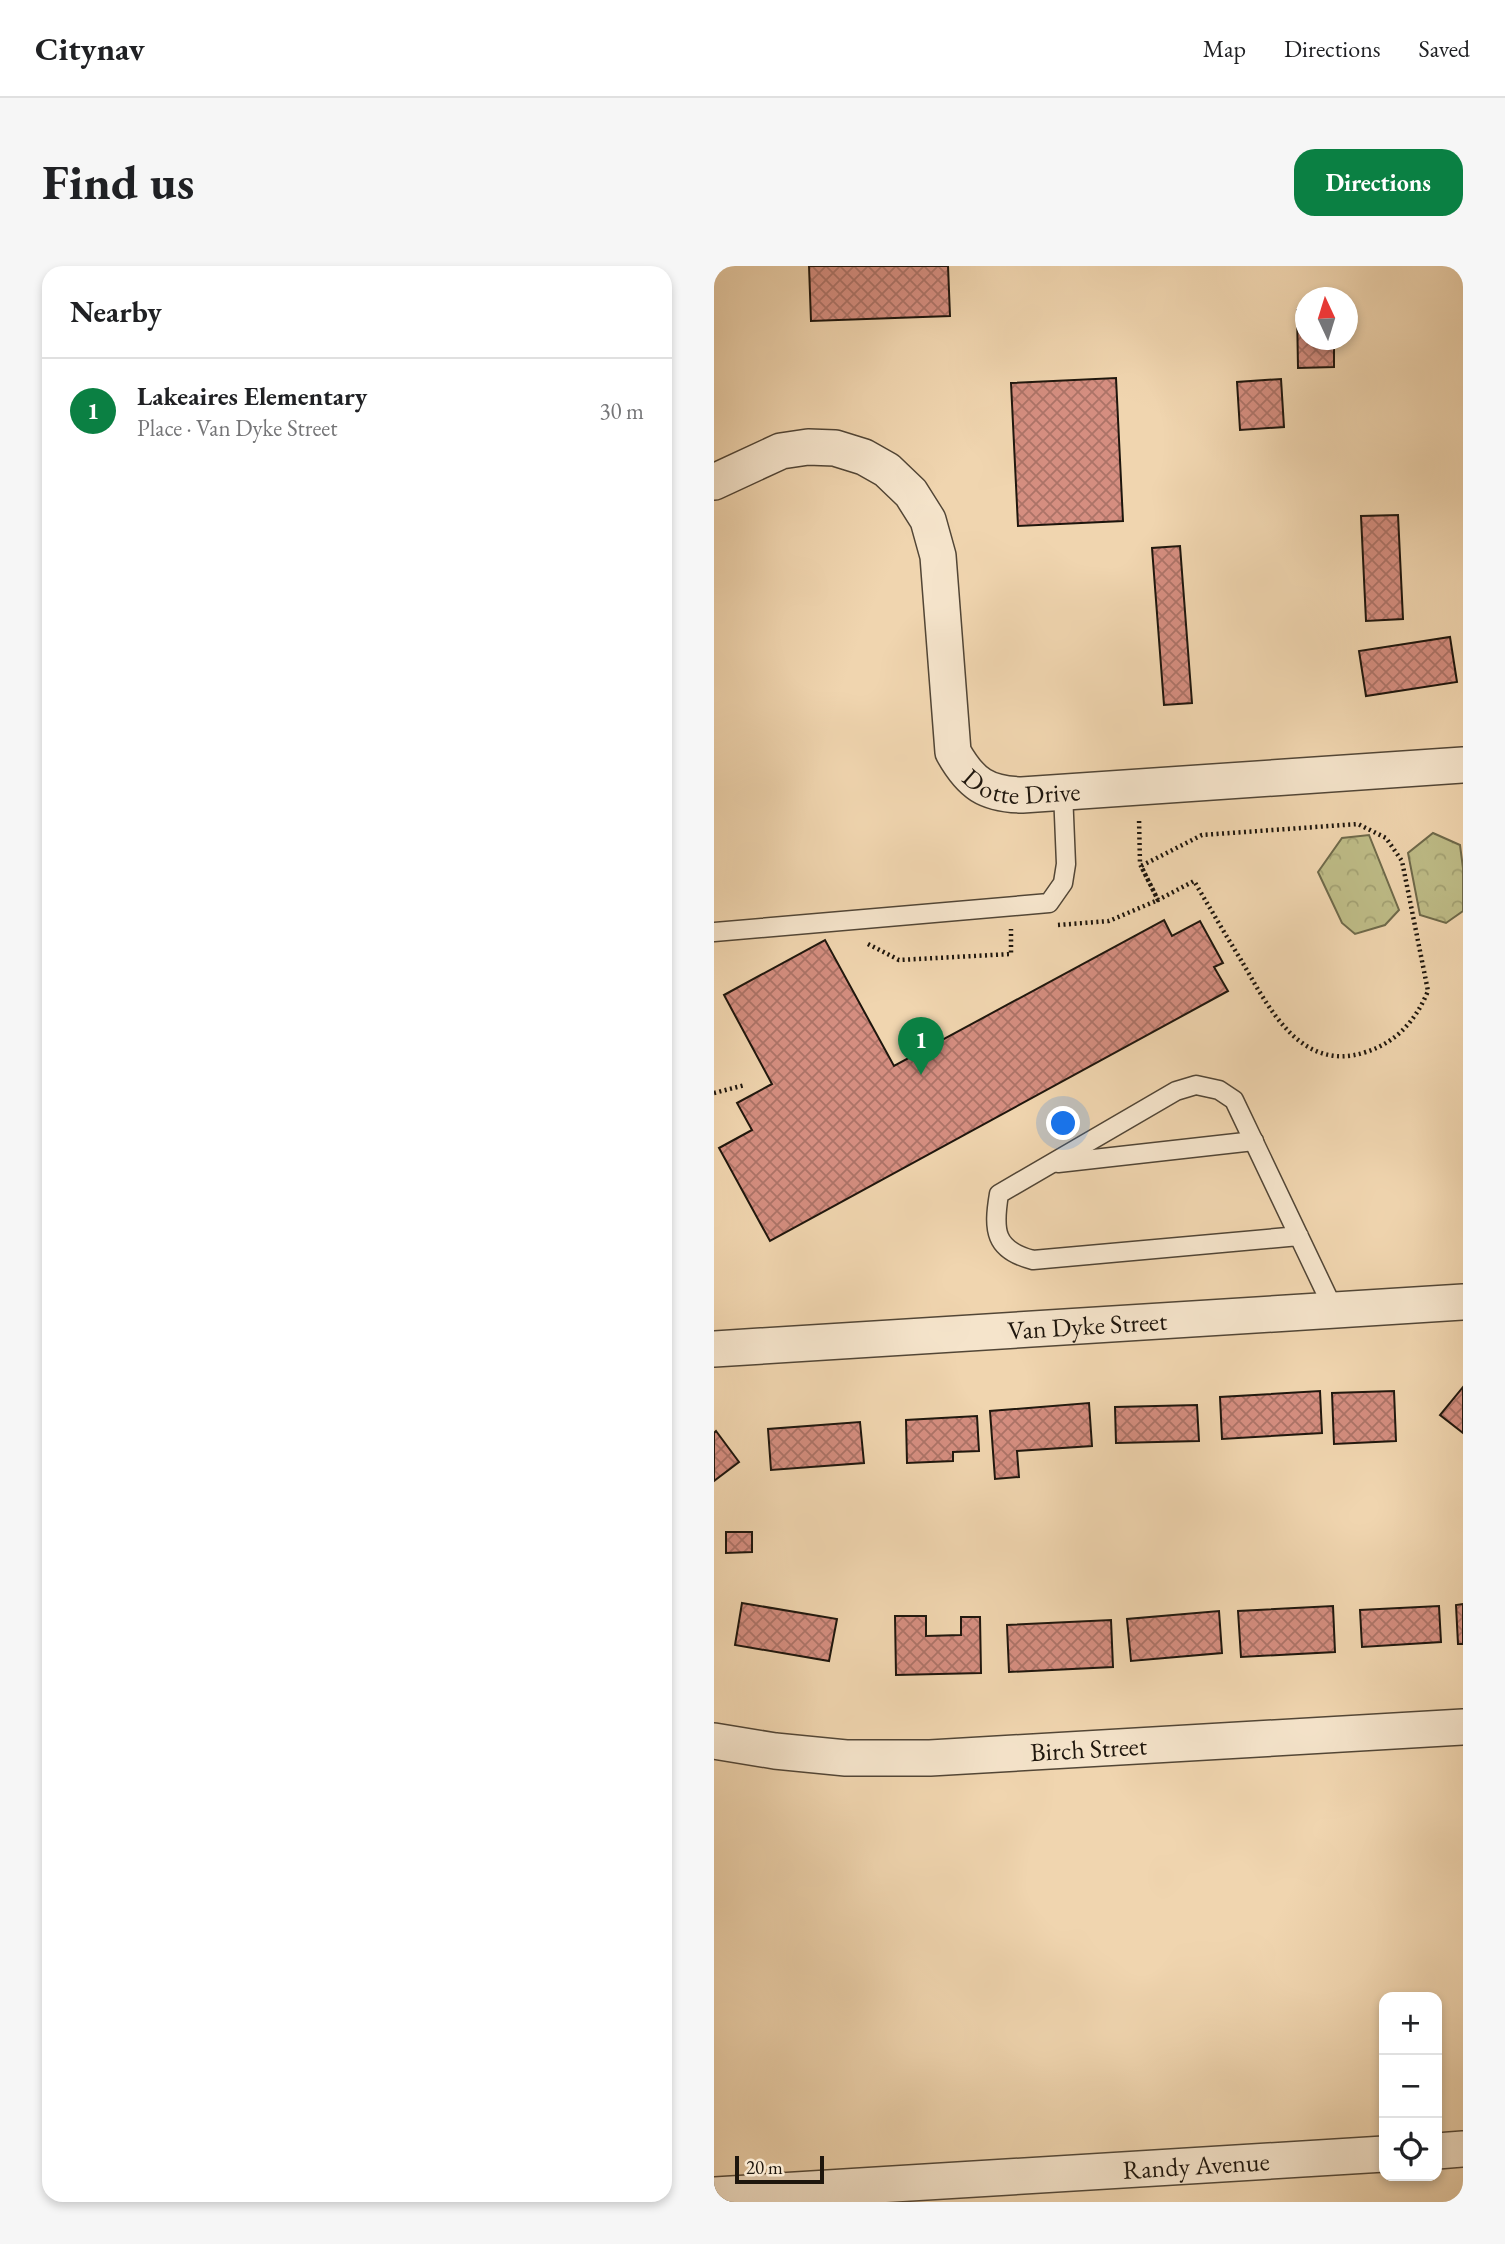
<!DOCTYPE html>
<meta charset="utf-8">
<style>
:root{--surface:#fff;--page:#f6f6f6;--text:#202124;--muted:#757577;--line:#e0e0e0;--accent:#0b8043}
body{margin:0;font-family:"EB Garamond",serif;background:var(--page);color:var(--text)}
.controls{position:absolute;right:21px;bottom:21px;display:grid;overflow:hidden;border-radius:14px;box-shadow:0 4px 10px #0003}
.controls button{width:63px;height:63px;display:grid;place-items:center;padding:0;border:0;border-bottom:2px solid var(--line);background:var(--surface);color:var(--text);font:35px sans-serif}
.compass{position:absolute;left:581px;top:21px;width:63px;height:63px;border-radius:50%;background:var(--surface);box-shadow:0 4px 10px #0003;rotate:356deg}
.scale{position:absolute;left:21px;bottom:18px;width:89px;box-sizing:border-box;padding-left:7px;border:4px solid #1e160d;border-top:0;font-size:19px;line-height:24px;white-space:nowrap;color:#1e160d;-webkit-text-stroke:5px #f5e4cb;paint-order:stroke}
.you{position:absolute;left:350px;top:858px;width:24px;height:24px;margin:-18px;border:5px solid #fff;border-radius:50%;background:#1a73e8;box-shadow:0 0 0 10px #1a73e833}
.badge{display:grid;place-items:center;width:46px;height:46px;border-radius:50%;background:var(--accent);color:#fff;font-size:23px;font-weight:700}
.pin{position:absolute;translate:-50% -58px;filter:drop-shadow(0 2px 4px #0008)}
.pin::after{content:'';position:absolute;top:37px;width:24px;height:21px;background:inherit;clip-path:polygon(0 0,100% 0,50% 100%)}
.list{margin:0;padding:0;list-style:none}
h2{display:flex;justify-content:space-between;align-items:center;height:91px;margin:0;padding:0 28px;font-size:30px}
h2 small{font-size:23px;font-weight:400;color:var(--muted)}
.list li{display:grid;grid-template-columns:46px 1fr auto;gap:21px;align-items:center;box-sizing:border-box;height:105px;padding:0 28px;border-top:2px solid var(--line)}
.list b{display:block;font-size:26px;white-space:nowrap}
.list p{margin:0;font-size:23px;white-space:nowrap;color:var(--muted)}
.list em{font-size:23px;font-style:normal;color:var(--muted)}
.icon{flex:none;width:38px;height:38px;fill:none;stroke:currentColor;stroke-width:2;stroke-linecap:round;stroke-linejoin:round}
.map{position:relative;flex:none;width:749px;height:1936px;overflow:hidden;border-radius:21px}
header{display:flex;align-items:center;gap:42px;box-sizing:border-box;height:98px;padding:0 35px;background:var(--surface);border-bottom:2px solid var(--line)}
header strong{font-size:33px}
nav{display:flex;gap:38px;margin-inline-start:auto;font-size:24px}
.intro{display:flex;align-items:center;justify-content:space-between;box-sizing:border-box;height:168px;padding:0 42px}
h1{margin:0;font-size:49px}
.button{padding:18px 32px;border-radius:21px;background:var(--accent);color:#fff;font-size:24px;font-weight:700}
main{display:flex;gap:42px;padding:0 42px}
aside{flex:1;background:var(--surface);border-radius:21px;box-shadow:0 4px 10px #0003}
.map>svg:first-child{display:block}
</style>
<header>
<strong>Citynav</strong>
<nav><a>Map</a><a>Directions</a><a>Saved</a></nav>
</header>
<div class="intro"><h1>Find us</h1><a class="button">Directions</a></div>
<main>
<aside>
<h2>Nearby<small></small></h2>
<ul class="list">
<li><span class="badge">1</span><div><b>Lakeaires Elementary</b><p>Place · Van Dyke Street</p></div><em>30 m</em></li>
</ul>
</aside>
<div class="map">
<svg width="749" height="1936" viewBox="0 0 749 1936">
<defs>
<pattern id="park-crowns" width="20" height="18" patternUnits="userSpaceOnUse" patternTransform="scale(1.75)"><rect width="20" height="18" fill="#bebc87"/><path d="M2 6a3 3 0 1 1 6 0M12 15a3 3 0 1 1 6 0" fill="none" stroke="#a3a173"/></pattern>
<pattern id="building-cross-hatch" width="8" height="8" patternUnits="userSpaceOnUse" patternTransform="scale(1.75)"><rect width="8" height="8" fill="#d58e80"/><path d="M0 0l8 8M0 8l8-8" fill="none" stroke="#ac7367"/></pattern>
</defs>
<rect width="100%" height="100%" fill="#f0d5af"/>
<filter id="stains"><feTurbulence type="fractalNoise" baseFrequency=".00286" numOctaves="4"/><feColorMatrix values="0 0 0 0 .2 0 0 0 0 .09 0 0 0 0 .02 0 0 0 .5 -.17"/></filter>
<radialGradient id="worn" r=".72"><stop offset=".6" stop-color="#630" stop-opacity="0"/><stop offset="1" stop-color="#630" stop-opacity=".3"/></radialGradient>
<g fill="url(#park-crowns)" stroke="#6e694a" stroke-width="2">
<polygon points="719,567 746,579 749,602 749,645 732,657 706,649 694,587"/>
<polygon points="655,569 685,644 671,659 641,668 628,657 604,606 628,572"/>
</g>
<g fill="url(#building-cross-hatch)" stroke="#1e160d" stroke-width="2">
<polygon points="95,0 234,0 236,50 97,55"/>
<polygon points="583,44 592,44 592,74 620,74 620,101 584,102"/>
<polygon points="402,112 409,255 304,260 297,117"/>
<polygon points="567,113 570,161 526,164 523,116"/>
<polygon points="684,249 689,353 652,355 647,250"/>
<polygon points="466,280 478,437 450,439 438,282"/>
<polygon points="736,371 743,416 652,430 645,385"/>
<polygon points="450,654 458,670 486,655 509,697 500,701 514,725 56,975 5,882 38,864 23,837 58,818 10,729 111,674 180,800"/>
<polygon points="749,1121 749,1167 726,1149"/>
<polygon points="606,1125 608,1167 508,1173 506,1131"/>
<polygon points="680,1125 682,1175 620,1178 618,1127"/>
<polygon points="375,1137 378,1180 303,1185 305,1211 281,1213 276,1145"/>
<polygon points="483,1139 485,1175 402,1177 401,1141"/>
<polygon points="263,1150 265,1185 239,1186 239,1195 193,1197 192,1154"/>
<polygon points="146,1156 150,1197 57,1204 54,1163"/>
<polygon points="2,1165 25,1196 0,1215 0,1167"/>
<polygon points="12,1266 38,1266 38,1286 12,1287"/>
<polygon points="28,1337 123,1353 115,1395 21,1379"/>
<polygon points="749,1338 749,1378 744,1378 742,1339"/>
<polygon points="619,1340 621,1386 527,1391 524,1345"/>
<polygon points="725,1340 727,1376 648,1381 646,1344"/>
<polygon points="505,1345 508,1387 417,1395 413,1353"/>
<polygon points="181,1350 212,1350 212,1370 247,1369 247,1351 266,1351 267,1407 182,1409"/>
<polygon points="397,1354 399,1401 295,1406 293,1359"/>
</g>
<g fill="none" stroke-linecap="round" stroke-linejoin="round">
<defs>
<g id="service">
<polyline points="0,666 335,637 349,617 352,598 349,526"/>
<polyline points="344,897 540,875"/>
<path d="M585 970 319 994C280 984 279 964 285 928L462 825 482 819 505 824 520 834 620 1044"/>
</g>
<g id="minor">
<path id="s1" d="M0 216 67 185 94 181 121 182 150 191 173 204 197 227 214 254 224 290 239 486C257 518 272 528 308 529L749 499"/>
<path id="s2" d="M0 1083 749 1036"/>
<path id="s3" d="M0 1475 61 1485 132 1492H216L749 1461"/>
<polyline points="723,1885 749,1883"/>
<path id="s4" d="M0 1929 670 1888"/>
</g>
</defs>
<use href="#service" stroke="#524636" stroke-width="21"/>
<use href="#minor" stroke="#524636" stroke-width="38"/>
<g stroke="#1e160d" stroke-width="4.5" stroke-dasharray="2 3.5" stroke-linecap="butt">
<path d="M344 659 395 655 444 634 427 600 488 569 644 558 672 572 688 595 714 725C702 754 683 776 652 786 586 808 554 740 527 694 511 668 496 642 480 615L444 634 426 598 425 552"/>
<polyline points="154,678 185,694 297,688 297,663"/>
<polyline points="0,827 31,819"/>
</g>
<use href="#service" stroke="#f5e4cb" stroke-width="18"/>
<use href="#minor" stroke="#f5e4cb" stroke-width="35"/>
</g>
<g text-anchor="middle" stroke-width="6" stroke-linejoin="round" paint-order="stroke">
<g font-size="26" fill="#1e160d" stroke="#f5e4cb">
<text dy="9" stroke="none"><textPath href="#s1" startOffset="569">Dotte Drive</textPath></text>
<text dy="9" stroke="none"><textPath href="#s2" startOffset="374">Van Dyke Street</textPath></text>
<text dy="9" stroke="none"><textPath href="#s3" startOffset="376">Birch Street</textPath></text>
<text dy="9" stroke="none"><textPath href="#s4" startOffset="483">Randy Avenue</textPath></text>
</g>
</g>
<rect width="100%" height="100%" filter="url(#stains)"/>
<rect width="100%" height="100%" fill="url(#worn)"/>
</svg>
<div class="controls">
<button>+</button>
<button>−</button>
<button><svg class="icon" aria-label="locate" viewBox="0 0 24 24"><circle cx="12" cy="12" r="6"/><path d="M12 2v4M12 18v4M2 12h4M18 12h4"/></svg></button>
</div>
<svg class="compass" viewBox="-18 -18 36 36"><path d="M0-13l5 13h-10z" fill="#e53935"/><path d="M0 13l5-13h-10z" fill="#757577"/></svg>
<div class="scale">20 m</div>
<div class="you"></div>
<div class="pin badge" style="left:207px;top:809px">1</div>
</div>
</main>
